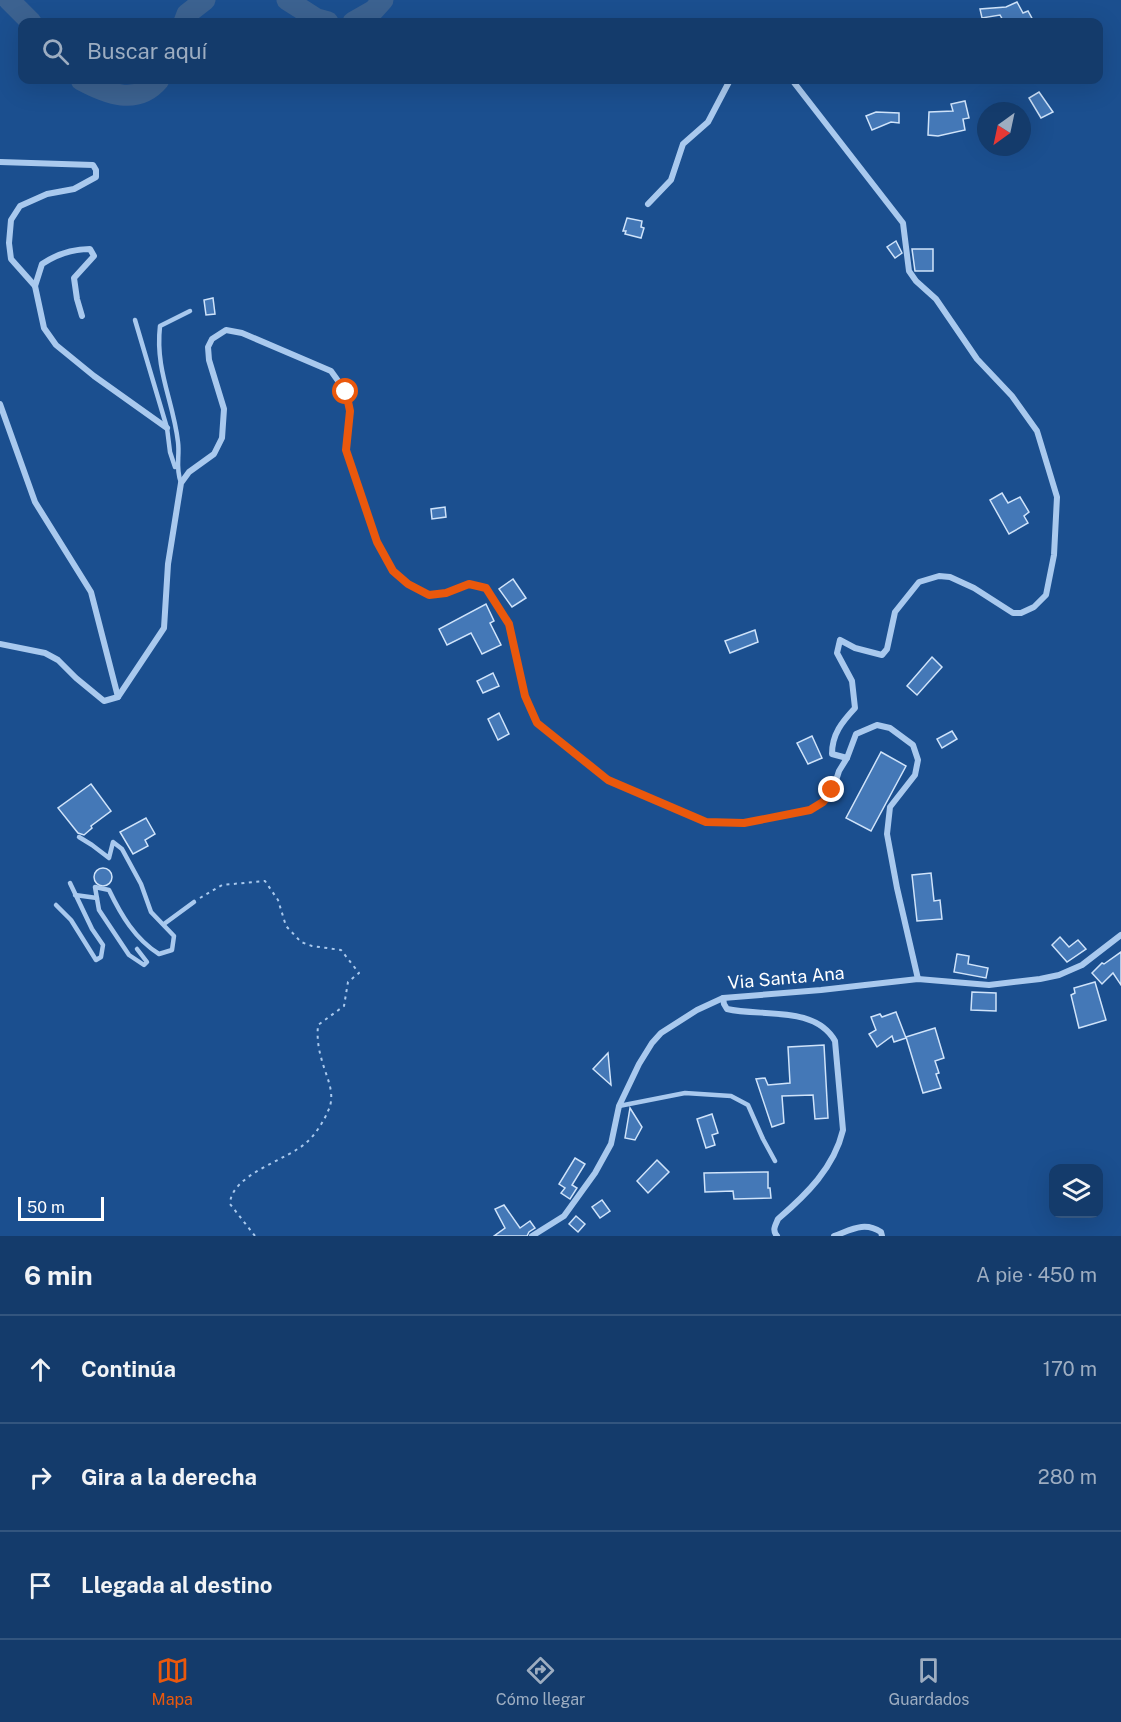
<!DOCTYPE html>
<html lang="es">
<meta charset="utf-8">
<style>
:root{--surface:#143b6b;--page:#214673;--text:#f1f3f6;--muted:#9dadc1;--line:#33557e;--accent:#ea580c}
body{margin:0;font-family:"Public Sans",sans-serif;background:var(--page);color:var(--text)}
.controls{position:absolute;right:18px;bottom:18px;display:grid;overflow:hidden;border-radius:12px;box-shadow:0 6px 24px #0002}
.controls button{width:54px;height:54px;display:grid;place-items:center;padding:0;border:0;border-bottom:2px solid var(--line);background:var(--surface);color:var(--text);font:30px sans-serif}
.compass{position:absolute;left:977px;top:102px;width:54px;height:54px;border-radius:50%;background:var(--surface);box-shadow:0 6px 24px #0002;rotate:213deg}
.scale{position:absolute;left:18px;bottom:15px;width:86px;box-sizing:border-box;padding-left:6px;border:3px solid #fff;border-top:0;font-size:16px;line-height:21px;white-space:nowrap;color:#fff;-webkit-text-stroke:4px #1b4f8f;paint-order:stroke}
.stop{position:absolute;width:18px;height:18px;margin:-14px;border:4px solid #ea580c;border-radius:50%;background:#fff}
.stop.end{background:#ea580c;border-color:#fff;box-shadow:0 2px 6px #0008}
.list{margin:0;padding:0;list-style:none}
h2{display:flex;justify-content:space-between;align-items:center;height:78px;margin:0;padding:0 24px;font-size:26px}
h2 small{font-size:20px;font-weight:400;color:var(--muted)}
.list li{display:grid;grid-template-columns:39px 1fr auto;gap:18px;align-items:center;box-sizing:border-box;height:108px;padding:0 24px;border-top:2px solid var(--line)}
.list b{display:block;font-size:22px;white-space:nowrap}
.list em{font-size:20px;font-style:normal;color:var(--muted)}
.icon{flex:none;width:33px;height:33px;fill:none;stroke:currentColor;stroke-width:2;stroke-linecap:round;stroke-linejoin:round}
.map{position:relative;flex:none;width:1121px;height:1236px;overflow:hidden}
.search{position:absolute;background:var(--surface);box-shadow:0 6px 24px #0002;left:18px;right:18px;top:18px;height:66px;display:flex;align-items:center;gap:15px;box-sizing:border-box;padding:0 21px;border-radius:12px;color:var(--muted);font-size:22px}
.sheet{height:402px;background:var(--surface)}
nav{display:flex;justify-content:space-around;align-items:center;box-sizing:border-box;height:84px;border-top:2px solid var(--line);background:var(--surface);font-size:16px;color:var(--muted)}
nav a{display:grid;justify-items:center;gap:3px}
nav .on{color:var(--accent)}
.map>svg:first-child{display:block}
</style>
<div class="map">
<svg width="1121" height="1236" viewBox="0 0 1121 1236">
<rect width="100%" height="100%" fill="#1b4f8f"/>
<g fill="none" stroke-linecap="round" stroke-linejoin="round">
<g stroke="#3c6290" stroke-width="21">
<polyline points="9,0 31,22"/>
<polyline points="287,0 317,19 328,22"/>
<polyline points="184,22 187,14 205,0"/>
<polyline points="353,22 374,10 383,0"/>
<path d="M81 80C107 94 137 106 159 80"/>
</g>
</g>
<g fill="#4478b7" stroke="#cfe3fa" stroke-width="1.5">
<polygon points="1017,2 1023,13 1028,11 1034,22 1004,22 1000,15 982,18 980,9 1006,7"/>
<polygon points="1039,92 1053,112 1041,118 1029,98"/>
<polygon points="965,101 969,118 963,119 965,130 938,136 928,135 929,112 953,111 951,104"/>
<polygon points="876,112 899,113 899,123 891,122 872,130 866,116"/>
<polygon points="627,218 642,221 641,227 644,228 641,238 625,234 626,231 623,231"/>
<polygon points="896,241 902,253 895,258 887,247"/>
<polygon points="912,249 933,249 933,271 915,271"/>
<polygon points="213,298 215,314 206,315 204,300"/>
<polygon points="1002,493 1008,503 1020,497 1029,512 1024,516 1028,523 1009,534 990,500"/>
<polygon points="445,507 446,517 432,519 431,509"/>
<polygon points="513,579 526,598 512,607 499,589"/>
<polygon points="486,604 494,621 490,623 501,645 482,654 471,633 447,645 439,629"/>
<polygon points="755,630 758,642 730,653 725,641"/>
<polygon points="932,657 942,667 917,695 907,686"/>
<polygon points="493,673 499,686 483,693 477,681"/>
<polygon points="499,713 509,734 498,740 488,719"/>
<polygon points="952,731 957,739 942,748 937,739"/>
<polygon points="812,736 822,758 808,764 797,743"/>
<polygon points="881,752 906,766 871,831 846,818"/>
<polygon points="91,784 111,811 91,826 92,828 84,835 78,833 58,808"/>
<polygon points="146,818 155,834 145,840 148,846 133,854 120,832"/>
<circle cx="103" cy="877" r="9"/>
<polygon points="931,873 934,901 940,900 942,919 917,921 912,875"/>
<polygon points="1060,937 1069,947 1078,940 1086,949 1067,962 1052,945"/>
<polygon points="1121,952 1121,985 1113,973 1102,984 1092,973 1102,963 1104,964"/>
<polygon points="957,954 969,956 968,964 988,968 986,978 954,972"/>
<polygon points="1095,982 1106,1020 1079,1028 1071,995 1075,993 1074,988"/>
<polygon points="972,992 996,993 996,1011 971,1010"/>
<polygon points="896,1012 906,1038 894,1042 892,1036 877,1047 869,1034 876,1030 871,1017 880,1014 882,1017"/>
<polygon points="935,1028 944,1058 935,1061 939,1073 936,1074 941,1088 923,1093 906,1037"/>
<polygon points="824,1045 828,1118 815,1119 813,1095 782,1096 784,1123 772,1127 756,1079 765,1078 768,1085 790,1083 788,1047"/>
<polygon points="608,1053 611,1085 593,1069"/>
<polygon points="630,1108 642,1127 635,1140 625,1138"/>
<polygon points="712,1114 718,1133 712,1135 715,1145 706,1148 697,1119"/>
<polygon points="575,1158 585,1164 572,1185 577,1188 570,1199 561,1193 565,1188 559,1184"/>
<polygon points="657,1160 669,1172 648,1193 637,1181"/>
<polygon points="768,1172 768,1188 770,1188 771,1198 734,1199 733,1191 705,1192 704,1173"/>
<polygon points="602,1200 610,1211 600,1218 592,1207"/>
<polygon points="504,1205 520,1228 530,1221 535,1228 529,1232 527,1236 494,1236 505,1228 495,1209"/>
<polygon points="576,1216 585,1224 578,1232 569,1224"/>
</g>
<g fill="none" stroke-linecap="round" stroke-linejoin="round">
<path stroke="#a9c9ee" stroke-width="2" stroke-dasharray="3 4.5" stroke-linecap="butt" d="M200 898 222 885 265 881 278 900 286 926 301 942 312 946 341 950 359 973 348 982 344 1006 318 1025C317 1036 318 1047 321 1057 325 1075 337 1093 328 1111 324 1121 315 1135 307 1142 288 1160 231 1174 230 1204L255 1236"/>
<g stroke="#a9c9ee" stroke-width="4.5">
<polyline points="135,320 167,428 170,452 175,467"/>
<path d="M181 483C175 467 180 457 178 442 173 400 155 370 160 326L190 311"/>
<path d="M79 837 92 845 109 858 113 842 122 849 141 884 151 912 174 936 172 950 159 954C135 939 121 915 109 890L95 887 99 910 129 955 144 965 147 962 137 949"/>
<polyline points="75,895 97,898"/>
<polyline points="56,905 71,920 96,960 101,957 103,945 92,929 70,883"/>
<polyline points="164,924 194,902"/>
<polyline points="619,1106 685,1093 731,1096 748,1105 763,1139 775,1161"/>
</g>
<g stroke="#a9c9ee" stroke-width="6">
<path d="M792 80 903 223 909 271 916 281 936 299 977 359 1012 396 1037 431 1057 497 1054 555 1046 595 1034 607 1021 613H1013L974 588 950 577 939 576 919 582 895 612 887 649 882 655 855 648 840 640 837 653 852 681 855 708C842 722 832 734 832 754L847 758"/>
<polyline points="0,162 93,165 96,170 96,177 74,189 47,194 20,206 11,220 9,243 11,259 35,286 44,328 56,345 94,376 167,428"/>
<polyline points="648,204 671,180 683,144 708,122 730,80"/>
<path d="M35 286 42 264C57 254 71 249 90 249L94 256 74 278 77 299 82 316"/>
<polyline points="0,404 35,502 91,592 118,697"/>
<polyline points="0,644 45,653 58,660 76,678 104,701 118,697 164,628 168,564 181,483 189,472 214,454 222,438 224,409 209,360 208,347 212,339 226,330 242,333 331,371 346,392 350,411 346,450 377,542 393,571 408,584 429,595 446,593 469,584 486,588 509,624 525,696 537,723 608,780 706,822 744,823 810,810 823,802 833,790 839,771 847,758 856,734 877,725 890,728 913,745 918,760 915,775 890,807 887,834 897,888 918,979"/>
<path d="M723 998 724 1004 727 1009C760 1017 815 1005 835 1041L843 1130C834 1168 806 1195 778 1219 775 1226 772 1230 777 1236"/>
<polyline points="532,1236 564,1216 595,1173 611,1144 619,1106 639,1064 652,1043 661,1033 697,1010 723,998 821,990 918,979 989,985 1040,979 1059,975 1082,965 1121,935"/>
<path d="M834 1236C851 1230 864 1221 881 1232L882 1236"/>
</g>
</g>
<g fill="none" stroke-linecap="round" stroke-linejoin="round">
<polyline stroke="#ea580c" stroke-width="8" points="346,392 350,411 346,450 377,542 393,571 408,584 429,595 446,593 469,584 486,588 509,624 525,696 537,723 608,780 706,822 744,823 810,810 823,802 832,790"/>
</g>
<g text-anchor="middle" stroke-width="4.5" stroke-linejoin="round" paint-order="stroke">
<g font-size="18" fill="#fff" stroke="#1b4f8f">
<text transform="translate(786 978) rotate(-5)" y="6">Via Santa Ana</text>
</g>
</g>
</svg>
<div class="controls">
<button><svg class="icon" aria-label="layers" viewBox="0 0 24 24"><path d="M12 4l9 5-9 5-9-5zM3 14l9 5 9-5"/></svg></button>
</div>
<svg class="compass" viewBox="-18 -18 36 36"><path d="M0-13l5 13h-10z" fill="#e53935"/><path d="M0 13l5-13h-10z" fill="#9dadc1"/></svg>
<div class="scale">50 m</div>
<div class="stop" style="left:346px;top:392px"></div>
<div class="stop end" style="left:832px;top:790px"></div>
<div class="search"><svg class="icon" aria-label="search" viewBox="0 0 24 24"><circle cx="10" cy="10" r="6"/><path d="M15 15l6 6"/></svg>Buscar aquí</div>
</div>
<section class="sheet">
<h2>6 min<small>A pie · 450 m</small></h2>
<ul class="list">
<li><svg class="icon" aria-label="ahead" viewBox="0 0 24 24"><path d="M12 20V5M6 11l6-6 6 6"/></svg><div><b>Continúa</b></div><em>170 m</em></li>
<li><svg class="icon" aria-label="right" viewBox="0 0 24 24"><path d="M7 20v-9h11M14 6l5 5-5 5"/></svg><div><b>Gira a la derecha</b></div><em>280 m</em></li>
<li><svg class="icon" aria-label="arrive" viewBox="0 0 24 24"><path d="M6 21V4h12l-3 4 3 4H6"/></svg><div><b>Llegada al destino</b></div></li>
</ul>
</section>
<nav>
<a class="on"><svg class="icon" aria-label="map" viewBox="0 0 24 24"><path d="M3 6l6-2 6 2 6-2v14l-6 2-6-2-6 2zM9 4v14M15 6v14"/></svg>Mapa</a>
<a><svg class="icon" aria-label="directions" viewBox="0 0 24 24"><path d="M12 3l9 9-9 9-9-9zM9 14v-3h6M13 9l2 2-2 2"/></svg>Cómo llegar</a>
<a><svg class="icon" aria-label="saved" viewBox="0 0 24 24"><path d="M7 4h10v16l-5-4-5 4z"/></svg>Guardados</a>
</nav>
